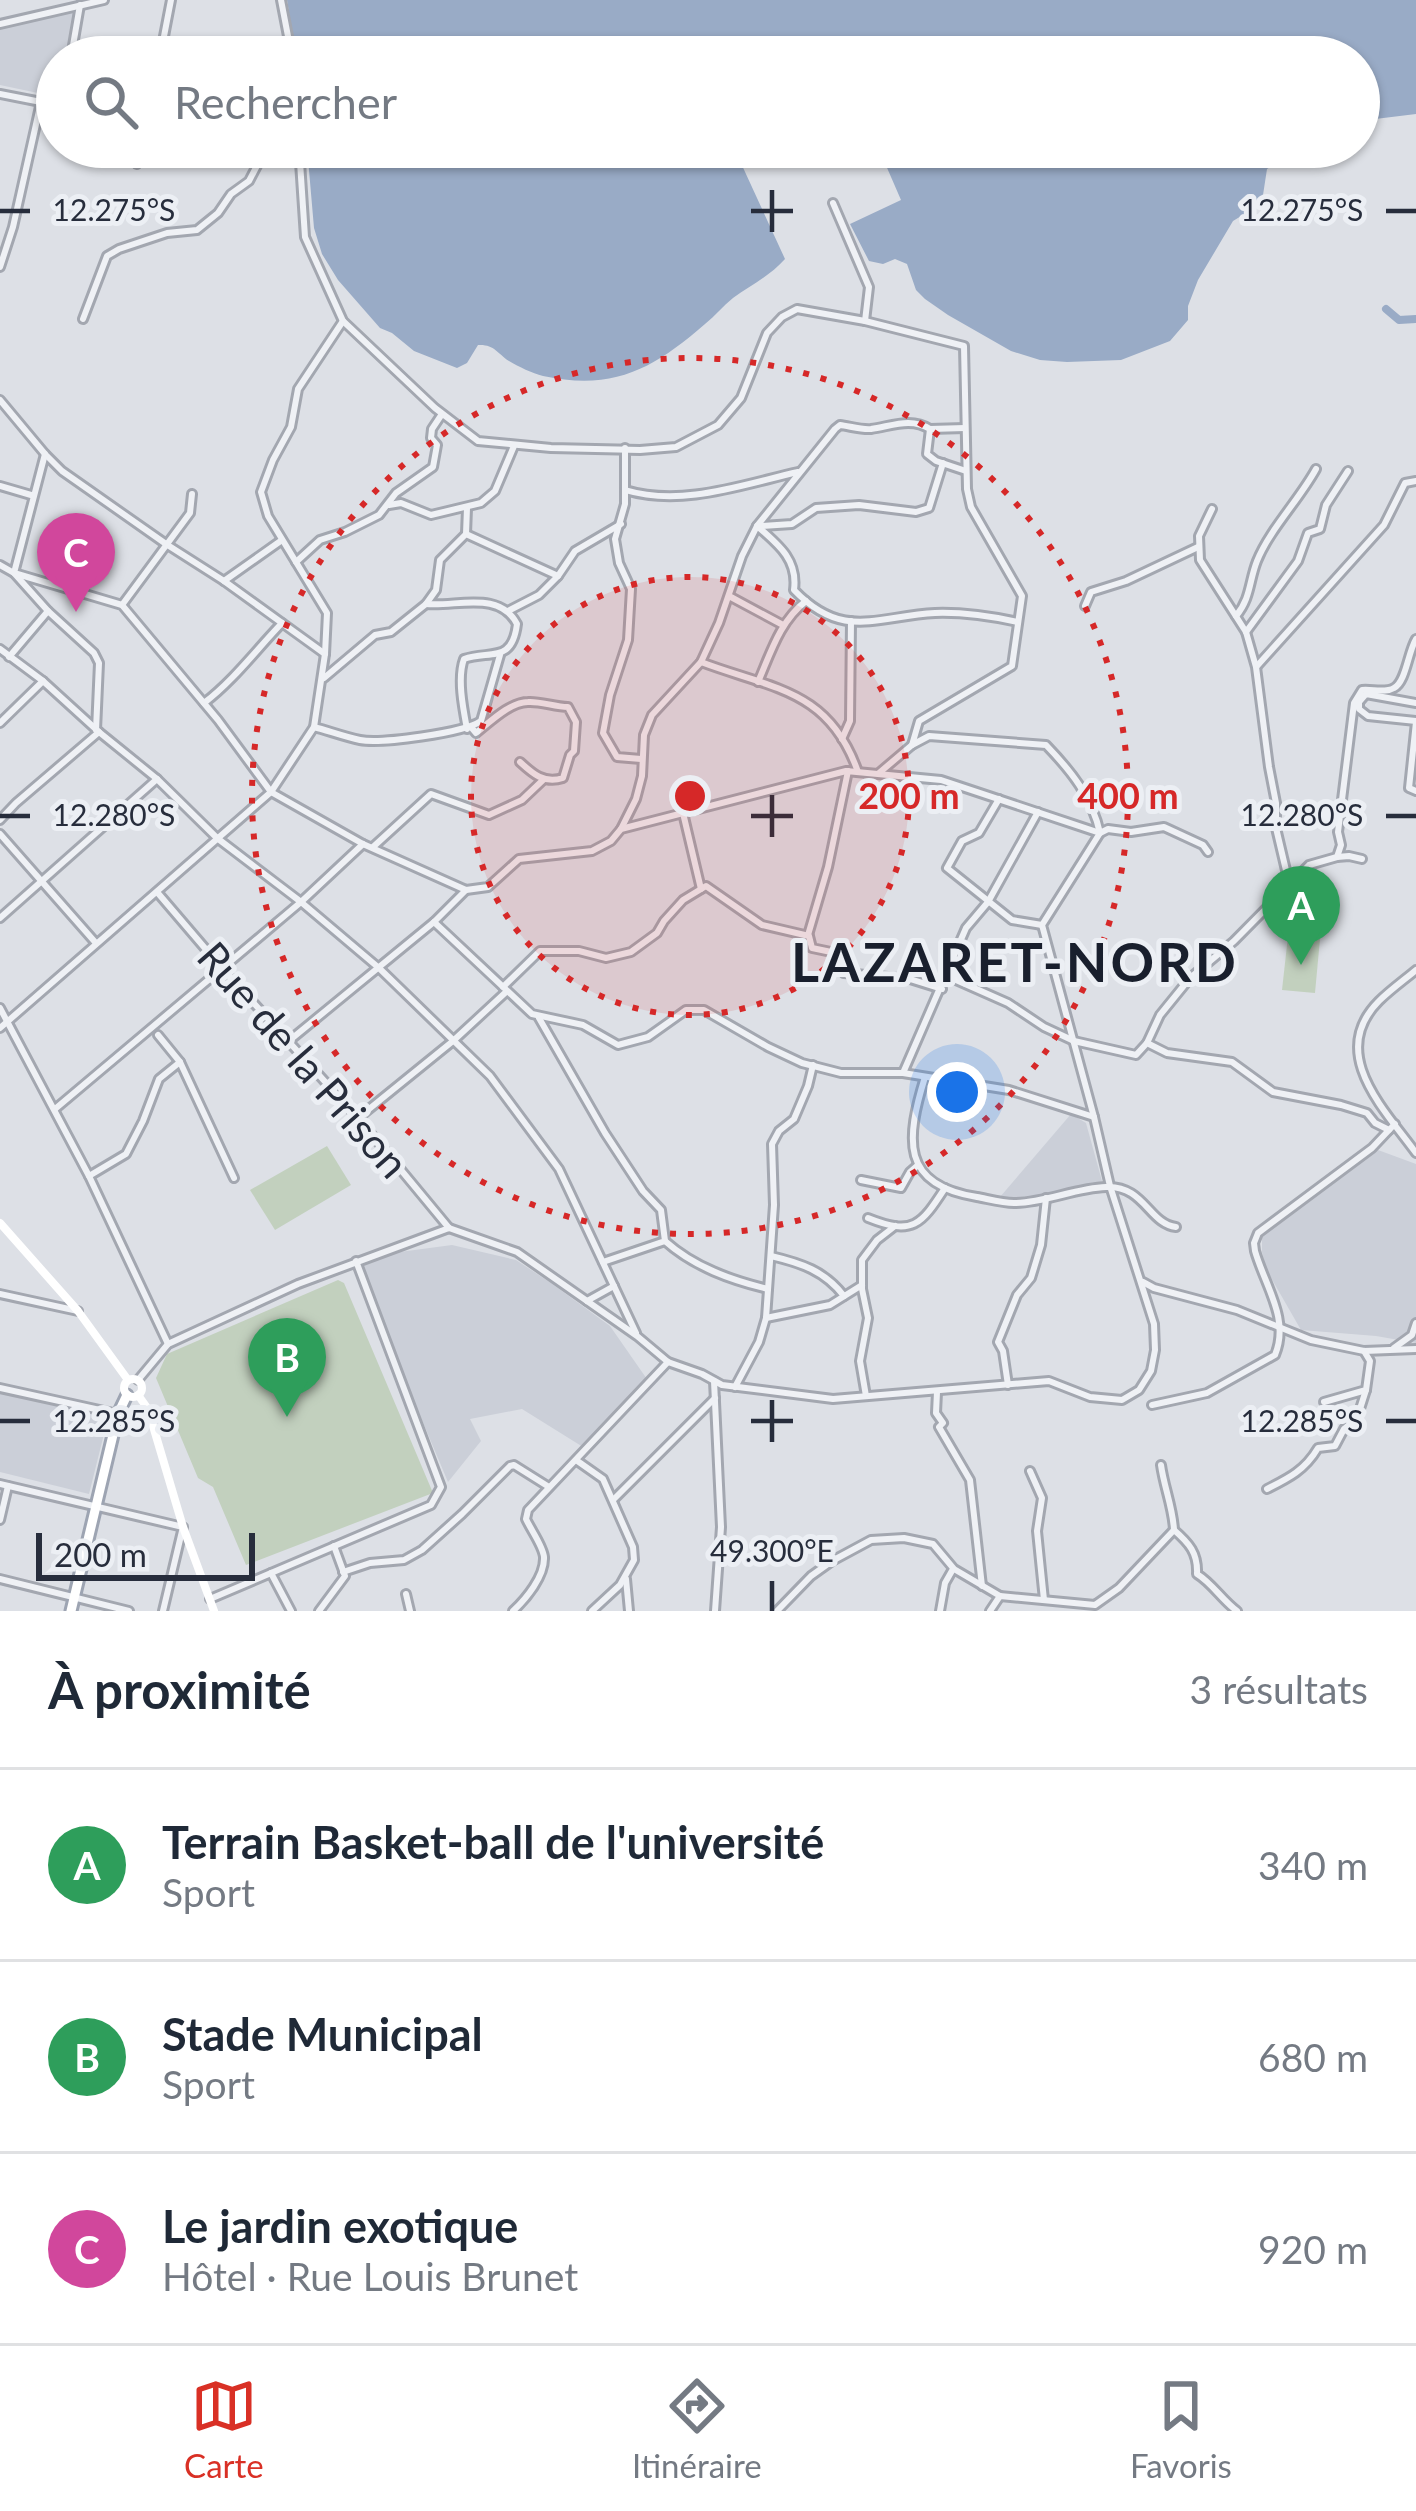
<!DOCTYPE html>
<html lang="fr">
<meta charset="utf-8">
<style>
:root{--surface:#fff;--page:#f6f6f7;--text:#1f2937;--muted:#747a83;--line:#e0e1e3;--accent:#d93025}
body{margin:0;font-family:Lato,sans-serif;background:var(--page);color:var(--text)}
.scale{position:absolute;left:36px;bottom:30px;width:219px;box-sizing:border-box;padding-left:12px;border:6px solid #272d3c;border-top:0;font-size:33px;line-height:42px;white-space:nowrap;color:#272d3c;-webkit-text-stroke:9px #eceff4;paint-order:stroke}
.you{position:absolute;left:957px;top:1092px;width:42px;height:42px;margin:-30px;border:9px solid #fff;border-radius:50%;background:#1a73e8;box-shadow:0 0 0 18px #1a73e833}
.badge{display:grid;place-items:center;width:78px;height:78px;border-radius:50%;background:var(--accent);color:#fff;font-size:39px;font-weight:700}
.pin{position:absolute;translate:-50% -99px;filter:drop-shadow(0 3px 6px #0008)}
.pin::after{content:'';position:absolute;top:63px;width:42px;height:36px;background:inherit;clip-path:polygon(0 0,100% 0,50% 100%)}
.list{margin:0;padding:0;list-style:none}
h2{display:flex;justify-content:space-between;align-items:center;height:156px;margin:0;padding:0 48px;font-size:51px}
h2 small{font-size:39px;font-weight:400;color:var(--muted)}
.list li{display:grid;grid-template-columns:78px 1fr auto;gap:36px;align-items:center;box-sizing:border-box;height:192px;padding:0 48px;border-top:3px solid var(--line)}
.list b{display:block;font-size:45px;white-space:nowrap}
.list p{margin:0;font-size:39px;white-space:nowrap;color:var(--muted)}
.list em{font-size:39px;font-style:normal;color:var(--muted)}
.icon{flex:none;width:66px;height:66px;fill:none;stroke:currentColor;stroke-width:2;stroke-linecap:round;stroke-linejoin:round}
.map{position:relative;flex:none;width:1416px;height:1611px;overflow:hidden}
.search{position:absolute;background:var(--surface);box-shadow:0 3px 9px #0004;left:36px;right:36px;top:36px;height:132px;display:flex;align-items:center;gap:30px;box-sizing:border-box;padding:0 42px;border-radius:66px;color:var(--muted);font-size:45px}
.sheet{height:732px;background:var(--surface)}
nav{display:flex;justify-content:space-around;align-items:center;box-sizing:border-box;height:168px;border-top:3px solid var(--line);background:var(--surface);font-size:33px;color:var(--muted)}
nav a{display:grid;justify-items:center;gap:6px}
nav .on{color:var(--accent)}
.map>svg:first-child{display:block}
</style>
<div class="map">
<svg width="1416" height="1611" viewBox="0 0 1416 1611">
<rect width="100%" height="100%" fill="#dde0e6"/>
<g fill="#cbcfd8">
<polygon points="75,10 67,57 57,57 57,97 0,85 0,28"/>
<polygon points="1071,1114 1086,1123 1102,1181 1090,1187 1009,1200 1000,1197"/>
<polygon points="1378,1150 1416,1164 1416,1343 1376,1336 1301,1330 1266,1269 1262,1252 1262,1234"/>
<polygon points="452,1245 516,1260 551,1283 610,1326 649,1382 583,1447 522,1409 470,1419 481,1441 448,1482 358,1268 392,1253"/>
<polygon points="0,1393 108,1418 89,1494 0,1472"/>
</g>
<g fill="#c2d0be">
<polygon points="1288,936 1320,939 1315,993 1282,990"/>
<polygon points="327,1146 351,1185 275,1230 250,1190"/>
<polygon points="338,1280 344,1283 433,1493 246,1565 213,1487 198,1478 156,1378 167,1354"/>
</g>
<g fill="#99abc6">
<polygon points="287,0 1416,0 1416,114 1359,121 1359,57 296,57"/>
<path d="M307 147H757L744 152 740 161 785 259C770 276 751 285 733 298 723 306 715 316 705 324 653 369 614 391 543 376 532 373 519 367 509 361 497 353 494 344 478 345L467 363 457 368 414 351 392 333 380 328 338 280 322 254 314 228Z"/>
<polygon points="878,147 1318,147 1308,162 1294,165 1278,162 1267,169 1263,195 1256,207 1233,221 1198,280 1188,306 1188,320 1170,341 1121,360 1067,362 1040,360 1011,351 948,315 925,299 916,290 907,264 895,259 883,264 869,261 850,224 901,200"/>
</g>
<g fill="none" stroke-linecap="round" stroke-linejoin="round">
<polyline stroke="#99abc6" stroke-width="8" points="1386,309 1399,320 1416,319"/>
<defs>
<g id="street">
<polyline points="281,0 292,57"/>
<polyline points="0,24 104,0"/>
<polyline points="71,57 80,5"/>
<polyline points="160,57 171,0"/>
<polyline points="0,94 41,102 57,102"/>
<polyline points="299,147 305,237 343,321 435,408 478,441 551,448 640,450 676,447 718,425 741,398 767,333 782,317 797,309 865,321 964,346 967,489 971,507 1022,596 1012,666 919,721 912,745"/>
<polyline points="137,164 141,147"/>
<polyline points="833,203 869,287 865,321"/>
<polyline points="0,267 13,227 41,102"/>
<polyline points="83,319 107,256 119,249 167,233 197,230 218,213 231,194 249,181 261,158 271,147"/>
<polyline points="0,400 45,454 62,471 166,544 224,581 325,654"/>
<polyline points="930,429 927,454 936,461 966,471"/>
<polyline points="625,448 625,504 615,539 619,563 631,589 628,640 610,695 603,733 617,757 641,759"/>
<polyline points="45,454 14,573 122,605 218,720 271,792 363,844 466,890 488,887 519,859 592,851 611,841 621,829 846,771 941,780 1100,833 1042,925 1094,1117 1110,1186 1154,1324 1155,1350 1151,1371 1139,1390 1122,1400 1090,1397 1049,1381 833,1399 722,1385 702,1374 668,1362 637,1336 517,1252 449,1228"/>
<polyline points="0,486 31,495"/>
<path d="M625 490C682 507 741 485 798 472"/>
<polyline points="389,505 401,503 431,515 481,503 495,491 514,446"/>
<polyline points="1212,509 1199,536 1200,560 1246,632 1256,667 1269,767 1276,803 1276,828 1289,883"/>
<path d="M757 526C779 545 798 560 794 590 843 641 877 616 935 613 964 612 990 616 1018 622"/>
<polyline points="761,526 792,524 816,508 859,505 916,512 929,508 943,463"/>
<polyline points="466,534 467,508"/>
<polyline points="296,562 320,540 345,532 379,515 396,493 433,467 437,445 431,438 432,429 442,414"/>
<polyline points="0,565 14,573 48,611 94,653 99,663 96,730"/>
<polyline points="224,581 282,540"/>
<polyline points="729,596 783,625"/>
<path d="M426 604C457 607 499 590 517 624 512 664 490 650 464 659 457 678 463 708 467 729"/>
<polyline points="122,605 190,513 192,494"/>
<polyline points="1085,606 1091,592 1126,581 1198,547"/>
<polyline points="508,611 539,595 558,576"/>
<path d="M1236 616C1251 598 1249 581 1257 561 1270 529 1299 500 1316 469"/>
<polyline points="1246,632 1298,561 1308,533 1320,529 1326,505 1348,471"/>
<polyline points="0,649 43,681 99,732 157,779 217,838 301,902 379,968 490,1076 559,1169 636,1333"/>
<polyline points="9,657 48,611"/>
<path d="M701 662C772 689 829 689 858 772"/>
<polyline points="1257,666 1384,525 1405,483 1416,481"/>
<polyline points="324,678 375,635 391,632 426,604 436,590 440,560 466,534 558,576 575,551 621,524"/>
<path d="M758 682C771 652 780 621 806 601"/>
<path d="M204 703C234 680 256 650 282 623"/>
<polyline points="1416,703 1366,694 1359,702 1359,709 1368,716 1416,721"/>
<polyline points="1416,722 1409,788 1416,791"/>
<polyline points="0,723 43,681"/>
<path d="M314 727C329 731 345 737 360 740 380 744 464 733 481 721L500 655"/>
<path d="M471 727 476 733C490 722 510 702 528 702 540 701 555 707 568 707L576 722 574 751 570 755 563 778C544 784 533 774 520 762"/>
<polyline points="842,739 850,721 851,621"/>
<path d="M879 773 912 745 929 736 1046 745C1071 771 1092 797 1100 833L1108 829 1131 832 1164 827 1203 845 1208 852"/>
<polyline points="999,799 979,833 962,841 947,868 1012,920 1042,925"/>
<polyline points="683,813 701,889"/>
<polyline points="0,820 16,803 99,732"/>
<path d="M621 829 636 799 642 776 644 735 652 715 701 662 719 623 742 556 757 526 835 429 840 425C849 426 862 430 871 429 892 426 911 417 930 429L965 428"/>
<polyline points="0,834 95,942"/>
<polyline points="373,847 431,794 489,815 522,800 543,780"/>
<polyline points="1337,857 1349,856 1362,859"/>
<polyline points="157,892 221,967 358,1118 449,1228"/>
<polyline points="0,918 157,779"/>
<polyline points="434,922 532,1014 583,1025 618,1045 648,1037 686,1010 704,1010 768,1047 802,1063 841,1073 903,1073 1009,1090 1094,1117"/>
<polyline points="808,935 828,867 848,771"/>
<path d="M1416 970C1404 980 1390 990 1379 1001 1327 1053 1384 1109 1416 1153"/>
<polyline points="947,976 1008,1003 1044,1027 1074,1041 1136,1055 1147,1043 1167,1053 1232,1062 1273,1092 1341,1105 1367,1113 1375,1123 1389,1130 1395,1124"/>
<polyline points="503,987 540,951 579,951 606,958 631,952 657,933 664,921 683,900 706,886 762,925 809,936 812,948 836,953 844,973 910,979 942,989"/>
<polyline points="0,1008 89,1176 168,1344"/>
<polyline points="539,1018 605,1133 643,1191 661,1210 665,1241 603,1262"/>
<polyline points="0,1028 271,792 314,727 325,654 327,613 268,516 261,492 273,460 291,427 298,389 343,321"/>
<polyline points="158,1035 180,1062 234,1178"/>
<polyline points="290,1040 434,922 465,891"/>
<path d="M1147 1043 1160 1015 1190 978 1234 941 1309 865 1337 857 1341 845 1338 832 1354 703 1362 690C1372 689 1386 693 1394 688 1406 682 1408 652 1416 639"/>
<polyline points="903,1073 966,928 988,902 1038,812"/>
<path d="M925 1077C906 1139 900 1185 977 1197 988 1199 1002 1203 1014 1203 1045 1203 1075 1188 1106 1187 1144 1185 1149 1224 1176 1227"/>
<polyline points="55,1109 301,902 363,844"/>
<polyline points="358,1118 453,1041 506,992"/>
<polyline points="89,1176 126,1154 143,1121 159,1079 180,1062"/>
<polyline points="861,1180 901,1188 910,1172 918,1165"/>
<path d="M868 1218C913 1236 921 1225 945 1188"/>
<path d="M665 1241C694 1267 731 1280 768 1289"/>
<path d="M771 1256C801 1263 825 1271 844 1296"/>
<polyline points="1143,1282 1154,1288 1237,1310 1311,1340 1364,1351 1416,1349"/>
<polyline points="0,1294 78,1311"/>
<polyline points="587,1301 614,1286"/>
<polyline points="766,1318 830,1305 862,1285"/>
<polyline points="1394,1348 1412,1335 1416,1323"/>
<polyline points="138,1380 168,1344 298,1284 449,1228"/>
<polyline points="714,1381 721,1527 715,1611"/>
<polyline points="1008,1385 1003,1351 998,1342 1017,1295 1031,1278 1041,1245 1046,1198"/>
<polyline points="735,1387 759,1342 766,1318 774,1205 772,1144 779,1131 794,1119 808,1086 813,1065"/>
<polyline points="0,1388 118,1414"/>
<polyline points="937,1392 936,1413 943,1423 939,1427 970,1480 982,1586"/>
<polyline points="866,1396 860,1361 868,1318 862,1289 862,1260 877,1240 895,1226"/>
<polyline points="1324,1402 1366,1390 1370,1361 1364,1351"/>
<path d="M1152 1405 1207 1393 1275 1355C1290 1319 1265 1286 1255 1251L1254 1243 1258 1233 1372 1148 1389 1130"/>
<polyline points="576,1460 603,1479 633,1547 634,1560 620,1585 592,1611"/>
<path d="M1161 1465C1164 1487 1173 1508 1174 1530 1189 1543 1198 1553 1197 1574 1212 1583 1222 1600 1237 1611"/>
<polyline points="1030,1471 1042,1498 1037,1531 1044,1600"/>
<polyline points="0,1484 183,1527 163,1611"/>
<path d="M1267 1489C1289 1478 1305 1470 1318 1448L1335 1446 1344 1429 1351 1424 1359 1412 1366 1390"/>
<polyline points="613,1500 715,1398"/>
<polyline points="0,1520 8,1486"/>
<polyline points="343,1572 370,1563 404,1560 422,1550 462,1514 510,1466 514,1465 549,1487"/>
<polyline points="271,1573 291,1611"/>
<polyline points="0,1579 129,1611"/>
<polyline points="626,1579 629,1611"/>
<polyline points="406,1594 410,1611"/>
<polyline points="1000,1596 1095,1605 1119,1588 1174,1530"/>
<polyline points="210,1599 431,1505 441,1487 356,1261"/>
<polyline points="319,1611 345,1576 334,1546"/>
<path d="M513 1611C526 1599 545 1576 544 1557 543 1546 531 1530 526 1519L528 1510 668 1362"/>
<polyline points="777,1611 811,1576 832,1561 871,1540 904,1538 933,1544 954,1569 1000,1596 990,1611"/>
<polyline points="940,1611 945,1583 953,1569"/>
</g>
<polyline id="primary" points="71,1611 118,1414 127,1395"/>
</defs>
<use href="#street" stroke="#a3a7b0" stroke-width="12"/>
<use href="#primary" stroke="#9da4b2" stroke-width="15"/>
<use href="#street" stroke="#eff1f5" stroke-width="6"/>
<g stroke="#fff" stroke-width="8">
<polyline points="0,1223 78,1311 128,1380"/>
<circle cx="133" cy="1388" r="9"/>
<polyline points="138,1395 148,1409 183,1527 214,1611"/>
</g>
<use href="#primary" stroke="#fff" stroke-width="9"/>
</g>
<path fill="none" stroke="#272d3c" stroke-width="4.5" d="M772 190V232M0 211H30M751 211H793M1386 211H1416M772 795V837M0 816H30M751 816H793M1386 816H1416M772 1400V1442M0 1421H30M751 1421H793M1386 1421H1416M772 1581V1611"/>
<circle cx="690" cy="796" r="219" fill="#d62828" fill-opacity=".12"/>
<g fill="none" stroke="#d62828" stroke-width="6" stroke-dasharray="6 12">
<circle cx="690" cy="796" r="219"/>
<circle cx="690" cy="796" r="438"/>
</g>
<g text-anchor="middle" stroke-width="10" stroke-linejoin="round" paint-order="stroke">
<g font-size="42" fill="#272d3c" stroke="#eceff4">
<text transform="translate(303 1060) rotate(49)" y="15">Rue de la Prison</text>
</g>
<g font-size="54" font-weight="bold" letter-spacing="3" fill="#191f2d" stroke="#eceff4">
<text x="1015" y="982">LAZARET-NORD</text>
</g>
</g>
<g font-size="30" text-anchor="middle" fill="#272d3c" stroke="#eceff4" stroke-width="10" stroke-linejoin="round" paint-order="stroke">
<text x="114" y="221">12.275°S</text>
<text x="1302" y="221">12.275°S</text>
<text x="114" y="826">12.280°S</text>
<text x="1302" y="826">12.280°S</text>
<text x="114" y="1432">12.285°S</text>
<text x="1302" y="1432">12.285°S</text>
<text x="772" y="1562">49.300°E</text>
</g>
<circle cx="690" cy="796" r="18" fill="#d62828" stroke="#eceff4" stroke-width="6"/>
<g font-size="36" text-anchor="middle" font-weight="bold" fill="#d62828" stroke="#eceff4" stroke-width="10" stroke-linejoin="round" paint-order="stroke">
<text x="909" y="809">200 m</text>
<text x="1128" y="809">400 m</text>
</g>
</svg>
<div class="scale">200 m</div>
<div class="you"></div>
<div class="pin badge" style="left:1301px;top:965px;background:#2e9e5b">A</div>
<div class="pin badge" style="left:287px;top:1417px;background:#2e9e5b">B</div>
<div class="pin badge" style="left:76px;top:612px;background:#d1479c">C</div>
<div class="search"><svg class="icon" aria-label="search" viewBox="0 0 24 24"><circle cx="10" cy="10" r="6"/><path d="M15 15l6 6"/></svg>Rechercher</div>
</div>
<section class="sheet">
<h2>À proximité<small>3 résultats</small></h2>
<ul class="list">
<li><span class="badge" style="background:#2e9e5b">A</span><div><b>Terrain Basket-ball de l'université</b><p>Sport</p></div><em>340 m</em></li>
<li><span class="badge" style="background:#2e9e5b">B</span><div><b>Stade Municipal</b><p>Sport</p></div><em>680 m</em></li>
<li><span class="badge" style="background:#d1479c">C</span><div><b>Le jardin exotique</b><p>Hôtel · Rue Louis Brunet</p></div><em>920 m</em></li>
</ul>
</section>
<nav>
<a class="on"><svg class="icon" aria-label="map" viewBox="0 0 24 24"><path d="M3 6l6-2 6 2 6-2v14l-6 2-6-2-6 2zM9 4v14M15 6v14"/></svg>Carte</a>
<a><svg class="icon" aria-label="directions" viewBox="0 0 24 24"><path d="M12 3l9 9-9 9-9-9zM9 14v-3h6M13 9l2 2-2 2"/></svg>Itinéraire</a>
<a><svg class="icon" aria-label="saved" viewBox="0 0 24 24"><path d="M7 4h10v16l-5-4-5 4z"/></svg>Favoris</a>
</nav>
